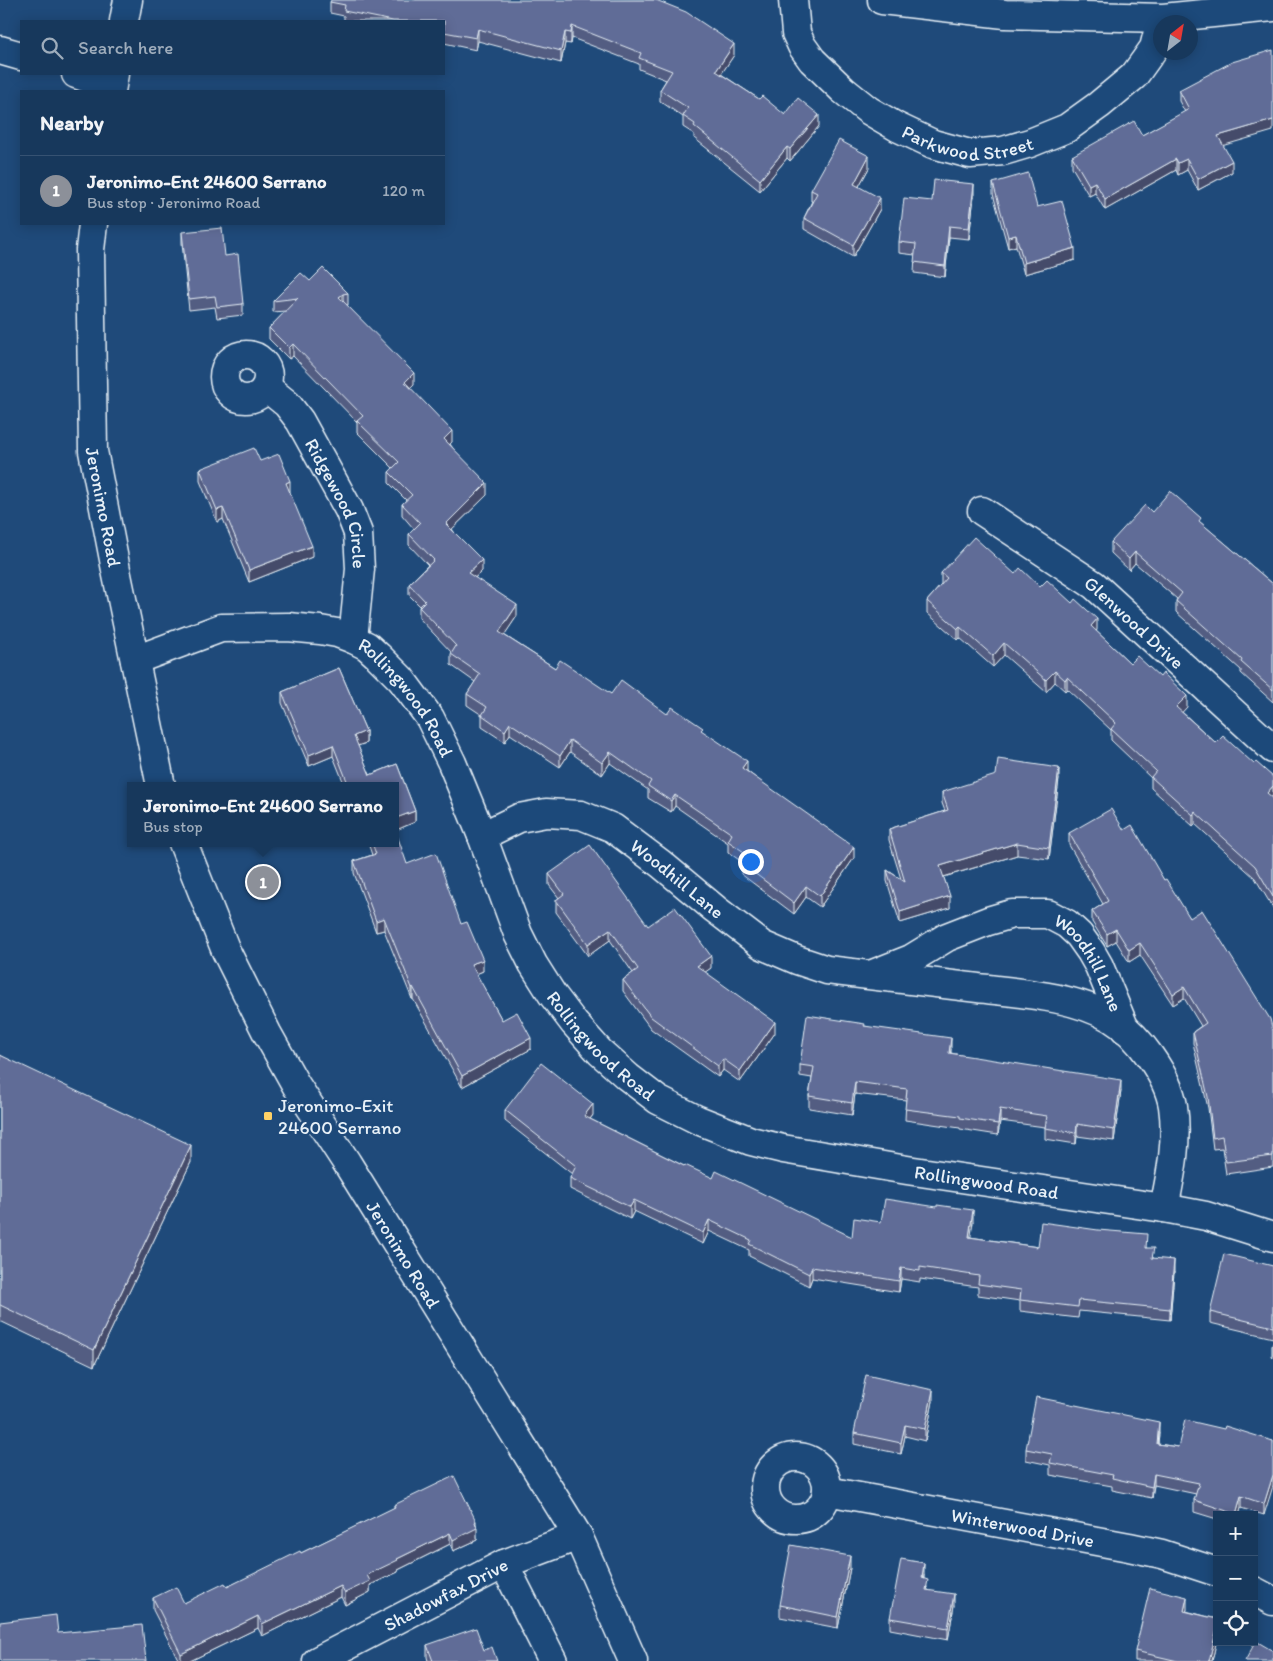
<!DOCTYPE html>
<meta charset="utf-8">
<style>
:root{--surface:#17385c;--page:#244365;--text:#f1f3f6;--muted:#9eacbb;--line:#365272;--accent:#8c9099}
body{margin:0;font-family:Itim,sans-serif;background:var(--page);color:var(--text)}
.controls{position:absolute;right:15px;bottom:15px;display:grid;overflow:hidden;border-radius:0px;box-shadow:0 2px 12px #0003}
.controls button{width:45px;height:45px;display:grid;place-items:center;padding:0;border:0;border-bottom:1px solid var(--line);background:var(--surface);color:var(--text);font:25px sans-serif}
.compass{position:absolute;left:1153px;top:15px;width:45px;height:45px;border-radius:50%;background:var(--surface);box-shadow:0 2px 12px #0003;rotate:31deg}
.you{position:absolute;left:750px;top:861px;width:18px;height:18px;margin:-12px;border:4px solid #fff;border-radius:50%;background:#1a73e8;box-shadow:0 0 0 8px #1a73e833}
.badge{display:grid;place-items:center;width:32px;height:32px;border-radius:50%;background:var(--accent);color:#fff;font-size:16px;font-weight:700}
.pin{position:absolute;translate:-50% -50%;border:2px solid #fff;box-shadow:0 1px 5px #0006}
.popup{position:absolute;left:127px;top:782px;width:272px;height:65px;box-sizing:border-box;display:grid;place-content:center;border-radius:0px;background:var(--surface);filter:drop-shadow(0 1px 4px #0005);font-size:16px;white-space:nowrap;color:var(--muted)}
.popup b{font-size:19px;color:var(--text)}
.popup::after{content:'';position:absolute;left:50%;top:100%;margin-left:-10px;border:10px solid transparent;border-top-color:var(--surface)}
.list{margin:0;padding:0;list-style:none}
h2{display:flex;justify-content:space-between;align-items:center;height:65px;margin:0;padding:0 20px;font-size:21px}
h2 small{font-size:16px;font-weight:400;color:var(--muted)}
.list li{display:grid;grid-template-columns:32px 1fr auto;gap:15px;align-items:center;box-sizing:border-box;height:70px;padding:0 20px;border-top:1px solid var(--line)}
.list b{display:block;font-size:19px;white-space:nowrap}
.list p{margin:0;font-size:16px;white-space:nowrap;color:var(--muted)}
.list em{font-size:16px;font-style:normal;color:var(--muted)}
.icon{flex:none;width:28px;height:28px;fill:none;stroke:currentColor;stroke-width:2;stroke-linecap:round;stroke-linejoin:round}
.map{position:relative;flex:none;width:1273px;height:1661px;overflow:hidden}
.search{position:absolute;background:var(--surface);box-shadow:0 2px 12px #0003;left:20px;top:20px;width:425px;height:55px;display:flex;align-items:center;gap:12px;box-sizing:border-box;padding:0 18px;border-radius:0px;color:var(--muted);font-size:19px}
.panel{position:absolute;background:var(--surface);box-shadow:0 2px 12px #0003;left:20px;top:90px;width:425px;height:135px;border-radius:0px}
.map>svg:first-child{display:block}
</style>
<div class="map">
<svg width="1273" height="1661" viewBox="0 0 1273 1661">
<rect width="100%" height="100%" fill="#1f4a7a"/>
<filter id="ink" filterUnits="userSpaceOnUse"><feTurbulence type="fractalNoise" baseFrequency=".02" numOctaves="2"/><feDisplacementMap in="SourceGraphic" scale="10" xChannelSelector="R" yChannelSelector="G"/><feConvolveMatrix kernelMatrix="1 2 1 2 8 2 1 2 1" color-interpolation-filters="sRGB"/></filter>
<g filter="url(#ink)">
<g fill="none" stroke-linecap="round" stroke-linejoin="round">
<defs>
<g id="street">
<path id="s1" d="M793 0 796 33 802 46 812 60 843 90 868 110 897 127 933 144 970 154 1003 151 1030 143 1067 128 1099 105 1134 76 1154 48 1160 24"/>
<polyline points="882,0 1005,14 1163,18 1273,7"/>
<polyline points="0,50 21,56"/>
<polyline points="76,74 111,86"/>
<circle cx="246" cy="377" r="22"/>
<path id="s2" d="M266 387 287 404 300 421 349 510 358 533 360 569 353 639"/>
<path id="s3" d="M982 511 1094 585 1273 749"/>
<path id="s4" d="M135 660 221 628 288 627 320 630 337 633 353 639 367 646 378 656 401 679 430 718 452 763 482 836 518 934 533 964 552 994 574 1023 600 1052 628 1077 658 1100 698 1120 751 1141 783 1149 907 1170 1164 1208 1206 1216 1273 1237"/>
<path id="s5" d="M482 836 519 818 546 813 581 815 613 828 661 864 715 909 762 945 797 960 827 970C878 976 928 982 978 988 1020 993 1074 996 1111 1018 1138 1034 1168 1076 1173 1106 1178 1141 1171 1174 1164 1208"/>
<path id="s6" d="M873 974 911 959 947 937 988 921 1012 914H1048L1067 924 1079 935 1091 952 1099 966 1125 1029"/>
<circle cx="796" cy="1488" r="31"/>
<path id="s7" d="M827 1491 1129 1547 1162 1554 1217 1572"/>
<polyline points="504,1564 553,1661"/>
<polyline points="1254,1591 1273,1601"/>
<path id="s8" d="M317 1661 504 1564 578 1536"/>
</g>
<g id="secondary">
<polyline points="124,21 128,0"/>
<polyline points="111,91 114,74"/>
<path id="s9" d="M93 224 90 250 93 451 117 575 161 786"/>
<path id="s10" d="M183 843 226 951 267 1033 296 1085 347 1163 578 1536 633 1661"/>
</g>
</defs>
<use href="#street" stroke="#e8f1f8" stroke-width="31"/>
<use href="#secondary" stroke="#e8f1f8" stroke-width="31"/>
<use href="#street" stroke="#1f4a7a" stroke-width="28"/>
<use href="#secondary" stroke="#1f4a7a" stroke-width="28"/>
</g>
<g fill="#535d82" stroke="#e8f1f8">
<polygon points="656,0 734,55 721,74 759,99 785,115 819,126 790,161 787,158 760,191 694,138 694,134 683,127 683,117 660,101 660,90 666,80 639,69 639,64 572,38 571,44 565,43 561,63 478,41 476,50 444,43 444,21 344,21 344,16 330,13 330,2"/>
<polygon points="1179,90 1223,145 1232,172 1198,190 1187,170 1178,175 1176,170 1105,210 1095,193 1089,196 1072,167 1072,156 1142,135 1185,112 1179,101"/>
<polygon points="869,168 859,186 880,209 853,257 804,229 804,218 812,201 811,201 811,190"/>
<polygon points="993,183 1037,207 1075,260 1024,274 1016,246 1008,248 993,194"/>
<polygon points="974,196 969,239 949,237 945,277 914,273 915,255 899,253 899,242 932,201"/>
<polygon points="182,232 225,256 243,304 243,315 217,318 215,307 189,310 182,243"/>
<polygon points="310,281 348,293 348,305 347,305 414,384 410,388 452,442 450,444 487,495 452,529 482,571 475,578 517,616 504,635 555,668 611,694 667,714 703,732 747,771 854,858 820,907 806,897 794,914 741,874 741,863 742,862 728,852 728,843 675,806 671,812 648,798 648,790 610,763 602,775 570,752 560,767 510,734 505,742 482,727 482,715 467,705 467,694 475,682 451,665 451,654 452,653 419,618 419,607 420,606 409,595 409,584 428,565 409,545 409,534 414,529 402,515 402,504 406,500 389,483 389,472 393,468 357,432 357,422 293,356 289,359 269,339 269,328 286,311 273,312 273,301"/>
<polygon points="260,461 290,492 312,557 249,582 223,519 217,522 200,481 200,469"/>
<polygon points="1152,512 1201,523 1273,584 1273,702 1241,673 1241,670 1176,612 1176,601 1177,599 1135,563 1129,570 1111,553 1111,542"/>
<polygon points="941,573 1015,574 1040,587 1097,630 1096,631 1130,663 1187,707 1182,712 1216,743 1254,764 1273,777 1273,908 1255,878 1195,824 1193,826 1151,788 1151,778 1111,740 1111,730 1067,689 1065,691 1055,682 1046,692 1004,655 993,667 960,638 958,640 927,613 927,601 941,585"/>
<polygon points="339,668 366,731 366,743 358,746 370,775 397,764 415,811 415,822 396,830 396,786 345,786 333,756 309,766 282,703 282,692"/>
<polygon points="1059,779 1049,859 1017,855 944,877 950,908 900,923 887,881 887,870 901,879 889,840 889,829 945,811 942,803 942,792"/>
<polygon points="1124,830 1164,880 1190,918 1273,1031 1273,1167 1226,1174 1222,1148 1213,1149 1208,1108 1193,1043 1193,1032 1201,1026 1184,998 1173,1005 1140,955 1129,962 1116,941 1107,946 1092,922 1092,911 1103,904 1069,845 1069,833"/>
<polygon points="368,843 396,843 407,864 461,924 483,971 476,974 502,1020 531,1049 462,1087 413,999 412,999 384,930 376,932 354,873 354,861 372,855"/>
<polygon points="549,874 648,926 711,968 704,972 775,1033 740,1082 723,1070 718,1077 651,1029 623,991 623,980 633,973 610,940 588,956 556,912 556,900 559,898 549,885"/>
<polygon points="865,1026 951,1049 951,1053 1121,1091 1114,1141 1077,1136 1076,1144 1045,1139 1045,1127 1000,1121 998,1135 960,1129 960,1128 905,1120 906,1100 855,1094 852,1115 809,1108 809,1096 812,1078 800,1076 800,1065"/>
<polygon points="0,1055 191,1162 94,1366 0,1321"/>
<polygon points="505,1110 593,1115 590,1119 684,1166 852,1237 881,1222 973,1222 970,1237 1038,1247 1147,1248 1154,1259 1174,1272 1170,1320 1079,1311 1078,1318 1020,1311 1020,1301 978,1295 978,1287 920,1279 920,1282 901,1279 899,1292 812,1278 809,1286 749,1256 749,1250 709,1231 703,1244 634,1211 630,1219 570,1189 570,1178 572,1174 505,1121"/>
<polygon points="1273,1266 1273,1338 1210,1323 1210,1312"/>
<polygon points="1273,1343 1273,1358 1272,1357 1272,1346"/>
<polygon points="933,1401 925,1441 905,1436 901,1454 854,1444 854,1433"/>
<polygon points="1159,1433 1158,1444 1178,1447 1273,1441 1264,1515 1241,1508 1239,1515 1217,1515 1217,1519 1194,1512 1194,1500 1196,1494 1154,1485 1152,1498 1112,1490 1112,1486 1050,1475 1050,1465 1026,1460 1026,1449"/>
<polygon points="394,1505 476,1524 477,1540 453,1551 450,1544 398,1570 398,1572 370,1585 370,1592 345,1605 341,1597 262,1636 258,1628 190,1661 179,1661 153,1610 153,1598 184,1603 227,1587 301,1553 394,1508"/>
<polygon points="850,1568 838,1628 780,1617 780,1605"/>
<polygon points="924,1575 924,1579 928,1590 954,1605 948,1640 890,1629 890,1618"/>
<polygon points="1187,1609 1186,1611 1217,1619 1217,1639 1212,1661 1135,1661 1135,1651"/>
<polygon points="427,1645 484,1650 497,1661 428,1661 427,1657"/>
</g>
<g fill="#444c6a" stroke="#e8f1f8">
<polygon points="572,26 572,38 571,44 571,33"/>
<polygon points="478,29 478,41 476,50 476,38"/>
<polygon points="565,32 565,43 561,63 561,51"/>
<polygon points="734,44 734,55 716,82 716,71"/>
<polygon points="819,115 819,126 790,161 790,149"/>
<polygon points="1273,120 1273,131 1218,147 1218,136"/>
<polygon points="787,147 787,158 760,191 760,180"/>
<polygon points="869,156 869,168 854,195 854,184"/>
<polygon points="1176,159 1176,170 1105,210 1105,199"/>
<polygon points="1187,159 1187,170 1178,175 1178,163"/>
<polygon points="1232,161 1232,172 1198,190 1198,179"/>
<polygon points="1095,182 1095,193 1089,196 1089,185"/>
<polygon points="974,184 974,196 969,239 969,228"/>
<polygon points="880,198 880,209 853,257 853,245"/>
<polygon points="949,226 949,237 945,277 945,266"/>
<polygon points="1016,235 1016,246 1008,248 1008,237"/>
<polygon points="1075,248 1075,260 1024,274 1024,263"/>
<polygon points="343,294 343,305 339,297"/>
<polygon points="293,344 293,356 289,359 289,348"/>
<polygon points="414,373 414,384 405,393 405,382"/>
<polygon points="452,431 452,442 444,450 444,439"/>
<polygon points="290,481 290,492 286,494 286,483"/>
<polygon points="487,483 487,495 446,535 446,524"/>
<polygon points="223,508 223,519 217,522 217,510"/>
<polygon points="312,546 312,557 249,582 249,570"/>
<polygon points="1135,552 1135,563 1129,570 1129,559"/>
<polygon points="482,560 482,571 468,584 468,573"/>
<polygon points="517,605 517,616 499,643 499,632"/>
<polygon points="1097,619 1097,630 1091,638 1091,626"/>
<polygon points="960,627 960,638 958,640 958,629"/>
<polygon points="1004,643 1004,655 993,667 993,656"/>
<polygon points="1055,671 1055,682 1046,692 1046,680"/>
<polygon points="1067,677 1067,689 1065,691 1065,680"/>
<polygon points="1187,696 1187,707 1176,719 1176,707"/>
<polygon points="510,723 510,734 505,742 505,731"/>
<polygon points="366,731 366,743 354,747 354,736"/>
<polygon points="570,740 570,752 560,767 560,756"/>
<polygon points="333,745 333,756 309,766 309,755"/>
<polygon points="610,752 610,763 602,775 602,763"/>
<polygon points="747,761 747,773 742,768"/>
<polygon points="1059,768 1059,779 1049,859 1049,848"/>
<polygon points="1273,786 1273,798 1267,804 1267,793"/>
<polygon points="675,795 675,806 671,812 671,801"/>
<polygon points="415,811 415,822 396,830 396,818"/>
<polygon points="1195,812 1195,824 1193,826 1193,815"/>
<polygon points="1017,843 1017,855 940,878 940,866"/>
<polygon points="854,847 854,858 820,907 820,896"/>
<polygon points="806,886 806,897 794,914 794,903"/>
<polygon points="950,896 950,908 900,923 900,912"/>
<polygon points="384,918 384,930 376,932 376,921"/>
<polygon points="610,929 610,940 588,956 588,944"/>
<polygon points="1116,929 1116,941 1107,946 1107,934"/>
<polygon points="1140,943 1140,955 1129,962 1129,950"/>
<polygon points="711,956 711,968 697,978 697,966"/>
<polygon points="483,960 483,971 471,976 471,964"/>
<polygon points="413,987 413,999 412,999 412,988"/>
<polygon points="1184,987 1184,998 1173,1005 1173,994"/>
<polygon points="775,1022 775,1033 740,1082 740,1071"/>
<polygon points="531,1038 531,1049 462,1087 462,1076"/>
<polygon points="951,1038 951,1049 949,1064 949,1053"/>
<polygon points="723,1059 723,1070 718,1077 718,1066"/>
<polygon points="1121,1080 1121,1091 1114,1141 1114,1130"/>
<polygon points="855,1082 855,1094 852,1115 852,1103"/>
<polygon points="593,1104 593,1115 584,1127 584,1116"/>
<polygon points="1000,1109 1000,1121 998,1135 998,1124"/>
<polygon points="1077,1124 1077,1136 1076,1144 1076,1133"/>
<polygon points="191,1145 191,1162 94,1366 94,1350"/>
<polygon points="634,1200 634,1211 630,1219 630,1207"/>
<polygon points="973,1210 973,1222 969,1248 969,1237"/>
<polygon points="709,1220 709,1231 703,1244 703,1233"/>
<polygon points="1174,1260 1174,1272 1170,1320 1170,1309"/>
<polygon points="812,1267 812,1278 809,1286 809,1274"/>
<polygon points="901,1268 901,1279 899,1292 899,1281"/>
<polygon points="933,1390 933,1401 925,1441 925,1429"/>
<polygon points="1159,1422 1159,1433 1157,1455 1157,1444"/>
<polygon points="905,1425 905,1436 901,1454 901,1443"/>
<polygon points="1154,1474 1154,1485 1152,1498 1152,1487"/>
<polygon points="1273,1475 1273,1486 1264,1515 1264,1504"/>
<polygon points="1241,1496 1241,1508 1239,1515 1236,1515"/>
<polygon points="476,1521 476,1529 477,1528 477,1540 453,1551 453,1540"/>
<polygon points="450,1533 450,1544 398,1570 398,1572 370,1585 370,1592 345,1605 345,1593 367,1575 397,1559"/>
<polygon points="850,1556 850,1568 838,1628 838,1617"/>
<polygon points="924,1563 924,1575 922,1590 922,1578"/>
<polygon points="341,1586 341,1597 262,1636 262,1624"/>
<polygon points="954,1594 954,1605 948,1640 948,1628"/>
<polygon points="1187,1597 1187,1609 1184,1622 1184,1611"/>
<polygon points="258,1616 258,1628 190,1661 181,1661 181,1654"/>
<polygon points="1217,1628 1217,1639 1212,1661 1209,1661"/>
</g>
<g fill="#616c97" stroke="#e8f1f8">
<polygon points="331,0 656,0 686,12 734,44 716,71 759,99 762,96 785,115 798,98 819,115 790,149 787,147 760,180 694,126 695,124 683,116 688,108 660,90 672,71 639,58 641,53 572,26 571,33 565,32 561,51 478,29 476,38 444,32 444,21 393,21 344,11 345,5 330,2"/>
<polygon points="1273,50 1273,120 1218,136 1232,161 1198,179 1187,159 1178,163 1176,159 1105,199 1095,182 1089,185 1072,156 1134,121 1142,135 1189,109 1179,90 1232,62"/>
<polygon points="839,140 869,156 854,184 880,198 853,245 804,218 817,193 811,190"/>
<polygon points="1028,173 1037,207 1062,201 1075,248 1024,263 1016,235 1008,237 993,183"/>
<polygon points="934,180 974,184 969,228 949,226 945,266 914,262 916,244 899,242 904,198 932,201"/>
<polygon points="222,228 225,256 238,254 243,304 217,307 215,296 189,299 182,232"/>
<polygon points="323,268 348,293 343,294 339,297 414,373 405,382 452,431 444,439 487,483 446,524 482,560 468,573 517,605 499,632 555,668 560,660 611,694 621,680 667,714 672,707 703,728 701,730 747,761 742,768 854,847 820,896 806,886 794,903 741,863 747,854 728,841 732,834 675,795 671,801 648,786 651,781 610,752 602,763 570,740 560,756 510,723 505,731 482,715 487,707 467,694 480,674 451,654 456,646 419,607 425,601 409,584 434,560 409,534 420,523 402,504 412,495 389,472 399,462 357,421 363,416 293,344 289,348 269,328 298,298 273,301 301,273 310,281"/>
<polygon points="254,448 260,461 279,454 290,481 286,483 312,546 249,570 223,508 217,510 200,469"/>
<polygon points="1170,491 1201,518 1199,521 1273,584 1273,690 1241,662 1242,660 1176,601 1182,593 1135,552 1129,559 1111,542 1145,505 1152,512"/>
<polygon points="974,537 1015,574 1020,568 1040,587 1047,580 1072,603 1075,599 1097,619 1091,626 1130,663 1137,656 1160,677 1163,673 1187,696 1176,707 1216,743 1223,736 1254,764 1256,762 1273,777 1273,786 1267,793 1273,798 1273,897 1255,866 1195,812 1193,815 1151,777 1156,771 1111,729 1116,723 1067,677 1065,680 1055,671 1046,680 1004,643 993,656 960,627 958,629 927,601 947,578 941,573"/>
<polygon points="339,668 366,731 354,736 370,775 397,764 415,811 396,818 396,786 349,786 333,745 309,755 282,692"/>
<polygon points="998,759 1059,768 1049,848 1017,843 940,866 950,896 900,912 887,870 905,882 889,829 948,810 942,792 996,775"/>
<polygon points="1111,809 1124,830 1132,825 1164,880 1166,879 1190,918 1202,910 1270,1019 1273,1031 1273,1156 1226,1162 1222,1136 1213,1138 1208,1097 1193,1032 1206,1023 1184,987 1173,994 1140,943 1129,950 1116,929 1107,934 1092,911 1108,901 1069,833"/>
<polygon points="396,832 407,864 436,853 461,924 467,922 483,960 471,964 502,1020 517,1012 531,1038 462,1076 413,987 412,988 384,918 376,921 354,861 376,854 372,843 396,843"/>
<polygon points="590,845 648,926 675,907 711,956 697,966 775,1022 740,1071 723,1059 718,1066 651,1017 623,980 638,969 610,929 588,944 556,900 564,894 549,874"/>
<polygon points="807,1015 865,1024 864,1026 951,1038 949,1053 1121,1080 1114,1130 1077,1124 1076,1133 1045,1128 1047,1116 1000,1109 998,1124 960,1118 960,1116 905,1109 907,1089 855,1082 852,1103 809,1096 814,1067 800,1065"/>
<polygon points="0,1055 191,1145 94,1350 0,1305"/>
<polygon points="541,1063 593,1104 584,1116 684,1166 685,1165 713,1178 716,1171 852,1237 854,1218 881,1222 885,1199 937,1207 937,1205 973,1210 969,1237 1038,1247 1041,1222 1098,1230 1147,1234 1146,1248 1154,1248 1152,1258 1174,1260 1170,1309 1079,1300 1078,1307 1020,1300 1021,1290 978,1284 979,1276 920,1267 920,1271 901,1268 899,1281 812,1267 809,1274 749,1244 751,1240 709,1220 703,1233 634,1200 630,1207 570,1178 576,1166 505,1110"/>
<polygon points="1224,1254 1273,1266 1273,1327 1210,1312"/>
<polygon points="866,1375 933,1390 925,1429 905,1425 901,1443 854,1433"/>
<polygon points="1036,1397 1159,1422 1157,1444 1178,1447 1185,1420 1224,1429 1225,1426 1273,1441 1273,1475 1264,1504 1241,1496 1236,1514 1194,1500 1199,1483 1154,1474 1152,1487 1112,1478 1113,1475 1050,1463 1052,1454 1026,1449"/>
<polygon points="454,1476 476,1521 475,1522 477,1528 453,1540 450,1533 397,1559 398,1560 367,1575 370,1581 345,1593 341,1586 262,1624 258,1616 181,1654 153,1598 176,1587 184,1603 225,1583 227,1587 300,1551 301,1553 395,1507 394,1505"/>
<polygon points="791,1545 850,1556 838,1617 780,1605"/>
<polygon points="901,1559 924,1563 922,1578 928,1580 926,1590 954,1594 948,1628 890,1618"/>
<polygon points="1150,1588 1187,1597 1184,1611 1217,1619 1217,1628 1209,1661 1178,1661 1135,1651"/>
<polygon points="56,1615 58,1633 142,1625 146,1661 0,1661 0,1622"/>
<polygon points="476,1628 484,1650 492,1647 497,1661 433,1661 427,1645"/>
<polygon points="1256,1641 1273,1651 1273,1661 1245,1661"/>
</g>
</g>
<rect fill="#ffd166" stroke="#1f4a7a" stroke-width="2" x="263" y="1111" width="10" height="10" rx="2.5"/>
<g text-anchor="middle" stroke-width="4.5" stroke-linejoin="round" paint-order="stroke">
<g font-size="19" fill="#e8f1f8" stroke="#1f4a7a">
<text dy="7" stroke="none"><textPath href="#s1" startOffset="248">Parkwood Street</textPath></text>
<text dy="7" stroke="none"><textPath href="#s2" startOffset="140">Ridgewood Circle</textPath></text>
<text dy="7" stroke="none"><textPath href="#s9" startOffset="284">Jeronimo Road</textPath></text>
<text dy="7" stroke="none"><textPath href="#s3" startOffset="189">Glenwood Drive</textPath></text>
<text dy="7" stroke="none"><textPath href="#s4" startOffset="306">Rollingwood Road</textPath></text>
<text dy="7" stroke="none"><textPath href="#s5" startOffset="220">Woodhill Lane</textPath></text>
<text dy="7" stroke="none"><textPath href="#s6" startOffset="254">Woodhill Lane</textPath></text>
<text dy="7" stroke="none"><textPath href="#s4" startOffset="711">Rollingwood Road</textPath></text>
<text dy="7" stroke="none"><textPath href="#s4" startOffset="1131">Rollingwood Road</textPath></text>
<text dy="7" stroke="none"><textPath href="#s10" startOffset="468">Jeronimo Road</textPath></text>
<text dy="7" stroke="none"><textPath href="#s7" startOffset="199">Winterwood Drive</textPath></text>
<text dy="7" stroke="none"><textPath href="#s8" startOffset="145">Shadowfax Drive</textPath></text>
</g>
<g font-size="19" fill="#e8f1f8" stroke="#1f4a7a" text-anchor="start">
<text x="278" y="1112">Jeronimo-Exit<tspan x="278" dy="22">24600 Serrano</tspan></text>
</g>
</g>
</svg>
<div class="controls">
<button>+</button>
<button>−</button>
<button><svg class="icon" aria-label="locate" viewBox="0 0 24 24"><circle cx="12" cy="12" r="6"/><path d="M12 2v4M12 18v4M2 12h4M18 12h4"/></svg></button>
</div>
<svg class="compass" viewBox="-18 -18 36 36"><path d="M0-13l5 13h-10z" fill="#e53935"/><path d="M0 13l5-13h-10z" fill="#9eacbb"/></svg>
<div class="you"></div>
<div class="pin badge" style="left:263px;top:882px">1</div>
<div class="popup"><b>Jeronimo-Ent 24600 Serrano</b>Bus stop</div>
<div class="search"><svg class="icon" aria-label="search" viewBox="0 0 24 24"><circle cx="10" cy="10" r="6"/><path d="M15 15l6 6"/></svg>Search here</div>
<section class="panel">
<h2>Nearby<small></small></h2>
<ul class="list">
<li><span class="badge">1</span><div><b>Jeronimo-Ent 24600 Serrano</b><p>Bus stop · Jeronimo Road</p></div><em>120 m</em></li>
</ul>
</section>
</div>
